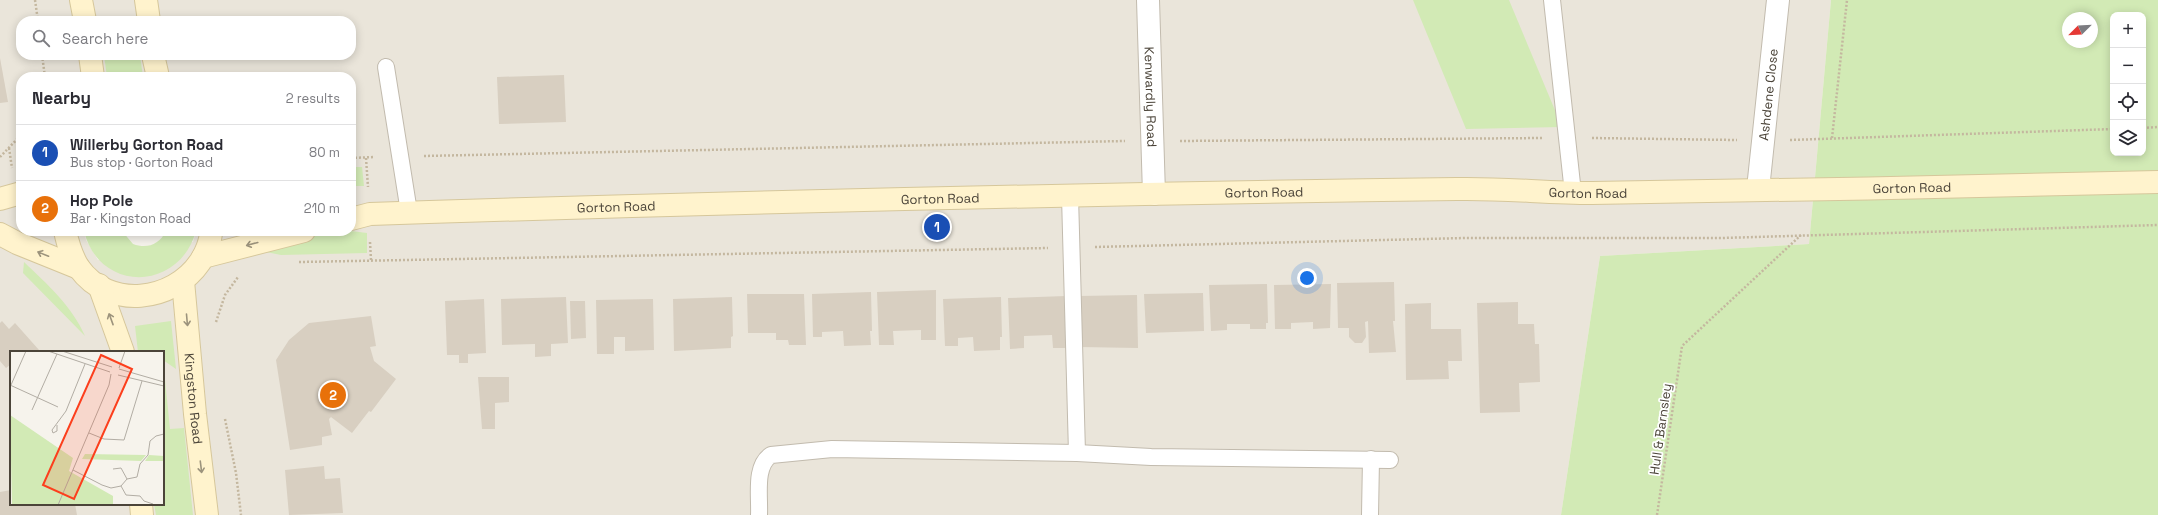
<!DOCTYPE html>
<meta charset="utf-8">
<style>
:root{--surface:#fff;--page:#f7f7f7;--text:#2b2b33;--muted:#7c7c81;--line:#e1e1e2;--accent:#fc3f1d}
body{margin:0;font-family:"Space Grotesk",sans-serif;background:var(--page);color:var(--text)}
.controls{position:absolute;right:12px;top:12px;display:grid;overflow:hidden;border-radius:8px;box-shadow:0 2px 10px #0003}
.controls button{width:36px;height:36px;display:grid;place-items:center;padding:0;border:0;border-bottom:1px solid var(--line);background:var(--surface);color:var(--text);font:20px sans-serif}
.compass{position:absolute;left:2062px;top:12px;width:36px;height:36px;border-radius:50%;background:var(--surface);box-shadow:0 2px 10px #0003;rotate:246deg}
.you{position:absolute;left:1307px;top:278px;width:14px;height:14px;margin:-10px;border:3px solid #fff;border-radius:50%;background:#1a73e8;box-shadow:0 0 0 6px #1a73e833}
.badge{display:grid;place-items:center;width:26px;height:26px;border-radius:50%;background:var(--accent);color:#fff;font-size:13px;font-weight:700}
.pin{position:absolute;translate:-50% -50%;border:2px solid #fff;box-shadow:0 1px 4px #0006}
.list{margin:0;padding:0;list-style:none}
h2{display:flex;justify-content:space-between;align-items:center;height:52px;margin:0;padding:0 16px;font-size:17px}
h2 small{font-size:13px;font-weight:400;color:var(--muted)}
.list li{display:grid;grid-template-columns:26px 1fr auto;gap:12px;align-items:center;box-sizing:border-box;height:56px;padding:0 16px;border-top:1px solid var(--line)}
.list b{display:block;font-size:15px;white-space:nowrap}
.list p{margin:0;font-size:13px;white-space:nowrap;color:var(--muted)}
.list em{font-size:13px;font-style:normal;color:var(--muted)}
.icon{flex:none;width:22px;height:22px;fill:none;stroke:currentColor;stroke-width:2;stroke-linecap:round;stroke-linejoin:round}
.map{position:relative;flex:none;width:2158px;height:515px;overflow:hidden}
.search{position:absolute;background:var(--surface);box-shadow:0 2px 10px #0003;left:16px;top:16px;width:340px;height:44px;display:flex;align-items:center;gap:10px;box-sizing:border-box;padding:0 14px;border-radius:16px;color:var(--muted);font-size:15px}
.panel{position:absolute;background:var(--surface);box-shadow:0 2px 10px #0003;left:16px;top:72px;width:340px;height:164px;border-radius:16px}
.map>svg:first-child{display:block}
</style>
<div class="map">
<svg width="2158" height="515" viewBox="0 0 2158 515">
<rect width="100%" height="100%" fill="#f6f3ec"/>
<path fill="#eae5da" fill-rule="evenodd" d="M0 0H1831L1809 244 1600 256 1561 515H0ZM21 21H351V55H21ZM21 77H351V231H196L193 242 98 260 86 240 84 231H21ZM11 352H163V504H11Z"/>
<g fill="#d2eab5" fill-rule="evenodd">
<polygon points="1413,0 1509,0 1562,127 1466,129"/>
<path d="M1831 0H2158V515H1561L1600 256 1809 244ZM2113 15H2143V153H2113ZM2068 18H2092V42H2068Z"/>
<polygon points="104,55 140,55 143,77 107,77"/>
<polygon points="351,167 362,167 364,186 351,186"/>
<path d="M84 231H122L133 244C147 249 159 245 166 231H196C179 292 99 293 84 231Z"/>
<polygon points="351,231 367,233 367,253 281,255 266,252 318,234"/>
<path d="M24 262C47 284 72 306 85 336L23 273Z"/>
<polygon points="171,321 176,369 163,360 163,352 138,352 135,326"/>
<polygon points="163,378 165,380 170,429 184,428 193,515 156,515 154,504 163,504"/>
</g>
<g fill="#d8cfc1">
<polygon points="0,58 8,102 0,103"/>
<polygon points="564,75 566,122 499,124 497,77"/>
<polygon points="1394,282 1395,321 1393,321 1396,352 1369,353 1368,321 1365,322 1366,337 1362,343 1355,343 1349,337 1349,328 1338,328 1337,283"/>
<polygon points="1267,284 1268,323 1266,323 1266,329 1250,329 1250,324 1227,324 1227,330 1211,331 1209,285"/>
<polygon points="1331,284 1330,328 1313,329 1313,322 1291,323 1291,329 1275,329 1274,285"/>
<polygon points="936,290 936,340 921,340 921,330 893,331 894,345 879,345 877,292"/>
<polygon points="871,292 872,331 870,331 871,345 844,346 843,331 822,332 822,337 813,337 812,294"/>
<polygon points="1203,293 1204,331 1146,333 1144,294"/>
<polygon points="747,294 804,294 806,345 789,345 788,340 776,340 776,333 748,333"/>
<polygon points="1137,295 1138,348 1080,347 1079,296"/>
<polygon points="1066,296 1068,335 1065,335 1066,348 1053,348 1052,335 1024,336 1024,348 1010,349 1008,298"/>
<polygon points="566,297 568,343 551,344 551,356 535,357 535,344 502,345 501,299"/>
<polygon points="732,297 733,336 731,337 731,348 674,351 673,299"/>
<polygon points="1001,297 1002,337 1000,337 1000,350 974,351 973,337 958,338 958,346 945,346 943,299"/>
<polygon points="484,299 486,353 468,354 468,363 459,363 459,355 447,355 445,301"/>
<polygon points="653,299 654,350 625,351 625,337 614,337 614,354 597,354 596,300"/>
<polygon points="570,301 585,301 586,338 571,339"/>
<polygon points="1518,302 1518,324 1534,324 1535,344 1539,344 1540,382 1519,383 1520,412 1480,413 1477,303"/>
<polygon points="1431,303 1431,329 1461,329 1462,361 1448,361 1449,379 1406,380 1405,304"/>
<polygon points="371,316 376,346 370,347 374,361 396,379 371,412 369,411 352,433 331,417 329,419 332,435 322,437 322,445 290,450 276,360 289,340 309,323"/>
<polygon points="2,321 9,329 15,323 39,350 36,352 11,352 11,364 6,368 0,361 0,323"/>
<polygon points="478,377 509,377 509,402 495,403 495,429 482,429"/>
<polygon points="324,466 325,479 340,478 343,513 289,515 285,470"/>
<polygon points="11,490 11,504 75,504 77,515 0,515 0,492"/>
</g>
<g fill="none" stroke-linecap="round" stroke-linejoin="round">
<defs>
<g id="lane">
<polyline points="1552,0 1573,193"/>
<polyline points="386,67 409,212"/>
<polyline points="1070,196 1077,453"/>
<path d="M759 515C760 496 754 466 771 455L832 449 1077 453 1151 457 1390 460"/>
<polyline points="1370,515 1371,459"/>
</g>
<g id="street">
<path id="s1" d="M1148 0 1154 194"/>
<path id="s2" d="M1758 189 1778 0"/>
</g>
<g id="secondary">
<polyline points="81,0 85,21"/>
<polyline points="146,0 149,21"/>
<polyline points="90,55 93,77"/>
<polyline points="153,55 158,77"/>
<polyline points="0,199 21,193"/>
<path id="s3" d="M351 219 370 214C733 202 1095 194 1457 189 1502 188 1547 193 1592 193 1781 191 1969 186 2158 182"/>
<path d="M65 231C68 244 71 256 79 268 109 310 173 302 200 262 205 255 211 241 211 231"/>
<polyline points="0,234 17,243 79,268"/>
<polyline points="203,257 304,231"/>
<path id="s4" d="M183 281 195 414 207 515"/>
<polyline points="99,285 123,352"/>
<polyline points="141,504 142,515"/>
</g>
</defs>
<use href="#lane" stroke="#c2bbae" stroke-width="18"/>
<use href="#street" stroke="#c2bbae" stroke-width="24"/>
<use href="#secondary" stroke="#d6c79b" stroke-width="24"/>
<g stroke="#c4b79f" stroke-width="2.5" stroke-dasharray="2 2" stroke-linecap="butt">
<polyline points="35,0 38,21"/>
<polyline points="38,20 57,17"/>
<polyline points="42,55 45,77"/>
<polyline points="2143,128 2158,127"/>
<polyline points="1592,138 1737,140"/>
<polyline points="1832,138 1847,0"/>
<polyline points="1790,140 2113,129"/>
<polyline points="1180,141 1543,138"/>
<polyline points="9,148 12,168"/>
<polyline points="424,156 1125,141"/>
<polyline points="0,157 21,135"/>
<polyline points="351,158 375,157"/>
<polyline points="366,158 368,187"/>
<polyline points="370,242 371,260"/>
<polyline points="1095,247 1466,238 1722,238 2158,225"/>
<polyline points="299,262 1048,248"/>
<polyline points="216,322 225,295 238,277"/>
<polyline points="225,419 236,473 241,515"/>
<polyline points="1657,515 1682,346 1801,235"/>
</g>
<use href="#lane" stroke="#fff" stroke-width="16"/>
<use href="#street" stroke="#fff" stroke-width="22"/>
<use href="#secondary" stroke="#fff3cd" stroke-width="22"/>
</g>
<defs><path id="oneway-shaft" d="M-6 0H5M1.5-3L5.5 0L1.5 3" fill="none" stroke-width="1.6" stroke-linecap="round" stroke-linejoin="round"/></defs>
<g stroke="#9c937c">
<use href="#oneway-shaft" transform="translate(252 244) rotate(165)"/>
<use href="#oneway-shaft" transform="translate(43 254) rotate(-158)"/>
<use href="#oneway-shaft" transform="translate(111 319) rotate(-110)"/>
<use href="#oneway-shaft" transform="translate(187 320) rotate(85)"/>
<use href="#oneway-shaft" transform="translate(201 467) rotate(83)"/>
</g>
<g text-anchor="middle" stroke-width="3.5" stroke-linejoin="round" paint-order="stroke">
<g font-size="13" fill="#4b4439" stroke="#fff">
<text dy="5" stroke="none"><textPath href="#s2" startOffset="95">Ashdene Close</textPath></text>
<text dy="5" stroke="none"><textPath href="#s1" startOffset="97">Kenwardly Road</textPath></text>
<text dy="5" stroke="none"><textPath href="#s3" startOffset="1562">Gorton Road</textPath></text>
<text dy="5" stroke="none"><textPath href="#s3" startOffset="914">Gorton Road</textPath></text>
<text dy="5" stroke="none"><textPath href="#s3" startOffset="1238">Gorton Road</textPath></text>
<text dy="5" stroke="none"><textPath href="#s3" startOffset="590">Gorton Road</textPath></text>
<text dy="5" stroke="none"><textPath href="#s3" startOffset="266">Gorton Road</textPath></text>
<text dy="5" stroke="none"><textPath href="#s4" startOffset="118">Kingston Road</textPath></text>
<text transform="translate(1660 429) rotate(-82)" y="5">Hull &amp; Barnsley</text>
</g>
</g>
<g transform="translate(10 351)">
<rect width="154" height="154" fill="#f6f3ec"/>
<path d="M0 64 63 107 59 120 103 145V154H2ZM75 103 136 104 131 110 72 108ZM139 104 154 105V110H135Z" fill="#d2eab5"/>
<path fill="none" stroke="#b2ada4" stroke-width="1" d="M38 0 100 21M52 0 102 16M109 17 115 0M109 18 154 31M108 24 154 35M0 34 48 56M1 34 16 0M22 59 47 3M47 74V80L43 82 42 79 56 60 75 13M79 82 94 88 114 89 132 30M103 118 111 117 117 128M63 119 92 134 101 137 111 135 117 128 127 126 130 113 138 104 140 90 146 85 154 83M111 135 116 144 130 145 134 150 143 153M48 154 99 34 101 23"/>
<path fill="#fc3f1d" fill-opacity="0.15" stroke="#fc3f1d" stroke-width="2" d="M91 4 122 18 64 148 33 134Z"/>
<rect width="154" height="154" fill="none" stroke="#4b4439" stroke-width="2"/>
</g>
</svg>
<div class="controls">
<button>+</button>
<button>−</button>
<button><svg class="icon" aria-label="locate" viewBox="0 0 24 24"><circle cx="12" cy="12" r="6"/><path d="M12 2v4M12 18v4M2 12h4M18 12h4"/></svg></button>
<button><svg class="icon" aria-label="layers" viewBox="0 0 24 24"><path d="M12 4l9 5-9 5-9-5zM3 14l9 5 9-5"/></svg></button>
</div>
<svg class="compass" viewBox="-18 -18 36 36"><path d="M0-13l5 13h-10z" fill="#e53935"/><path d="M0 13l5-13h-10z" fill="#7c7c81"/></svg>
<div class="you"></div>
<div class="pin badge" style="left:937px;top:227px;background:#1a4fb4">1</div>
<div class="pin badge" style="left:333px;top:395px;background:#e8710a">2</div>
<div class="search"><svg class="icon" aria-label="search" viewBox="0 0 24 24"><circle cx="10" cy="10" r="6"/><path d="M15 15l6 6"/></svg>Search here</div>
<section class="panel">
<h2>Nearby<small>2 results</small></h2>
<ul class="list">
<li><span class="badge" style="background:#1a4fb4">1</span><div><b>Willerby Gorton Road</b><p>Bus stop · Gorton Road</p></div><em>80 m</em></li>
<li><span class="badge" style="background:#e8710a">2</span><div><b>Hop Pole</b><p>Bar · Kingston Road</p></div><em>210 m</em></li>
</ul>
</section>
</div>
